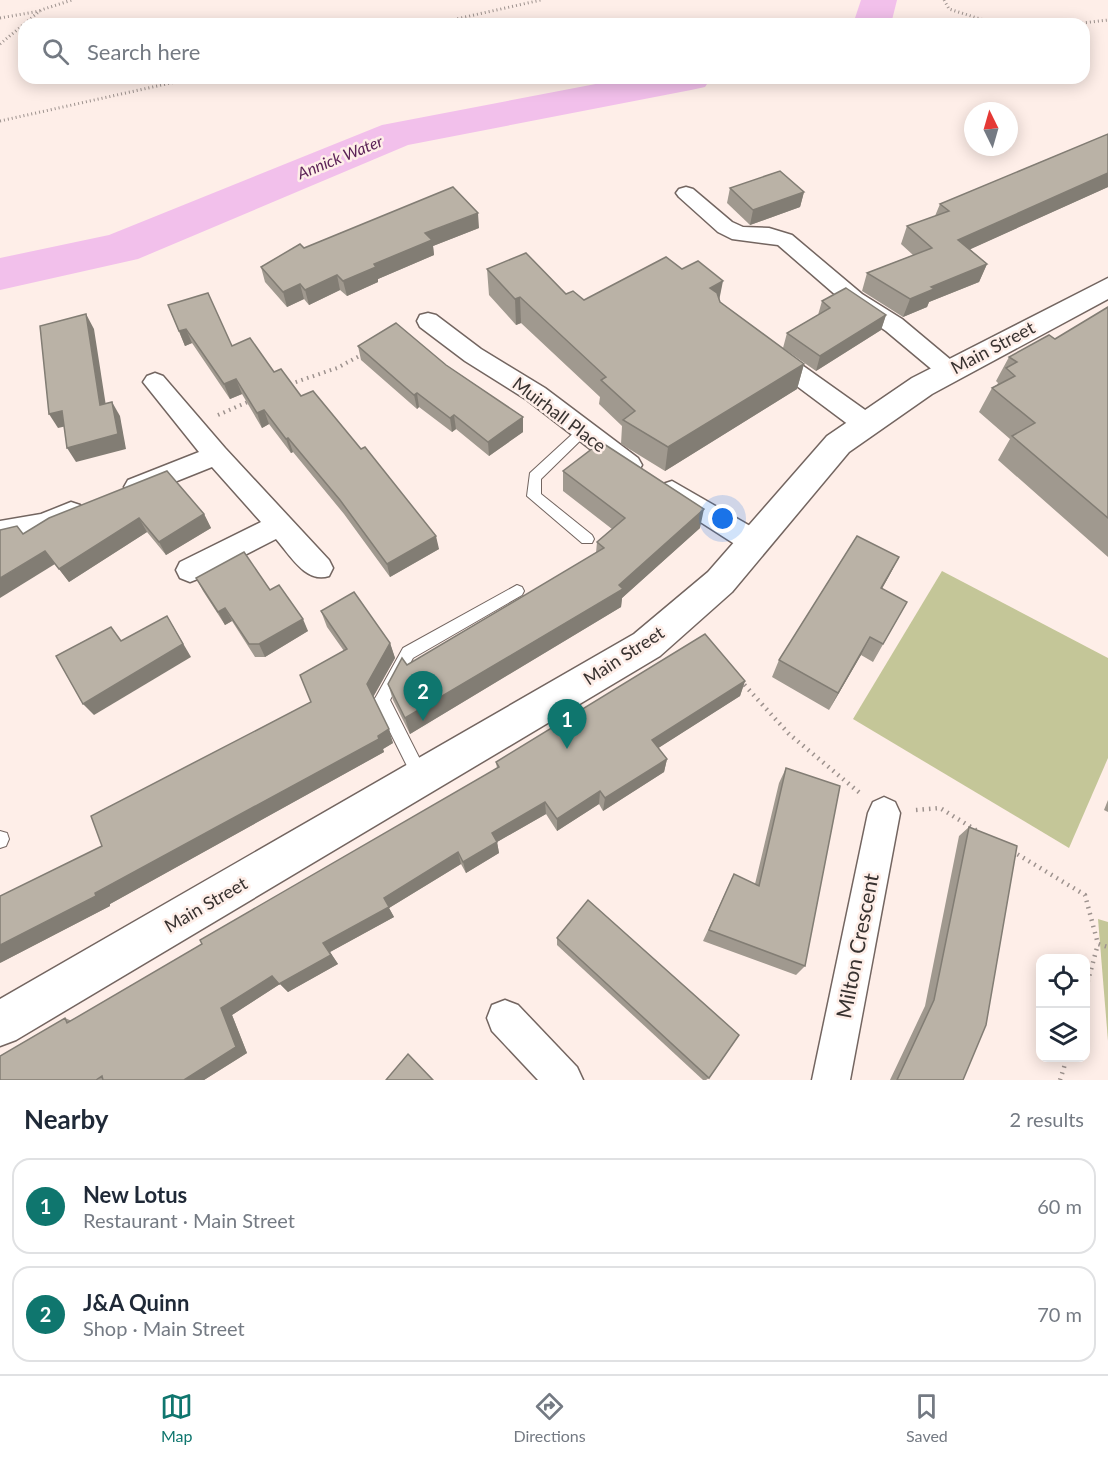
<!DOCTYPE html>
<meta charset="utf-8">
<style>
:root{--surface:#fff;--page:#f6f6f7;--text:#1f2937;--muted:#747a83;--line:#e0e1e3;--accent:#0f766e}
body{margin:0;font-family:Lato,sans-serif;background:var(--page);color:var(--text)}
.controls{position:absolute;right:18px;bottom:18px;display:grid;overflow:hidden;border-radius:12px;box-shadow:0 3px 15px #0003}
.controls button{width:54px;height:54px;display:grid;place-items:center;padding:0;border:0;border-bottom:2px solid var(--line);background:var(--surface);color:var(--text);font:30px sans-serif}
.compass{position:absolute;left:964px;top:102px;width:54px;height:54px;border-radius:50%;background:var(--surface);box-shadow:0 3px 15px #0003;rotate:355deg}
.you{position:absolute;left:723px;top:519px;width:21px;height:21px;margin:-15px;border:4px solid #fff;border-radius:50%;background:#1a73e8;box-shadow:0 0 0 9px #1a73e833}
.badge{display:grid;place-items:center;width:39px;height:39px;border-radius:50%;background:var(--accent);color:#fff;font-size:20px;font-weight:700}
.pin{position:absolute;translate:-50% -50px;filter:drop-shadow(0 2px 3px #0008)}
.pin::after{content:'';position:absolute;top:32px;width:21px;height:18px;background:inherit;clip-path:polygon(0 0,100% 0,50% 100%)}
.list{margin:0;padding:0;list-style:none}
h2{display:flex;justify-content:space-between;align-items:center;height:78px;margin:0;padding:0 24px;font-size:26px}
h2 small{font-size:20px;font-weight:400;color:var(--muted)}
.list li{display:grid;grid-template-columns:39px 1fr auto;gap:18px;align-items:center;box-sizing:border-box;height:96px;margin:0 12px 12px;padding:0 12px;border:2px solid var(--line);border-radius:18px}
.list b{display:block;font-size:22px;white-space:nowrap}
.list p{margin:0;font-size:20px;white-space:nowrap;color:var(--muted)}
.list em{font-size:20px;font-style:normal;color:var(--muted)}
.icon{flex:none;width:33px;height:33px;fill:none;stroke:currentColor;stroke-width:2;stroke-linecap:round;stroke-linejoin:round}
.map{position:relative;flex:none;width:1108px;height:1080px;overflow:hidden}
.search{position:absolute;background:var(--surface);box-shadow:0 3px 15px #0003;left:18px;right:18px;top:18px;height:66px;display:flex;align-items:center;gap:15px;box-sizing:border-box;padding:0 21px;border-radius:18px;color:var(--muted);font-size:22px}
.sheet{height:294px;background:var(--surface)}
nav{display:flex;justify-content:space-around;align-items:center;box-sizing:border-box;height:84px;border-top:2px solid var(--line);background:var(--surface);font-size:16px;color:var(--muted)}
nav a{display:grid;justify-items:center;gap:3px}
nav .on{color:var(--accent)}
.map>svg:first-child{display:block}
</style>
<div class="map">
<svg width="1108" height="1080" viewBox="0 0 1108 1080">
<rect width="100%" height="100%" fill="#feeee8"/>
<g fill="#c4c698">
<polygon points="942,571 1108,658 1108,758 1069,848 853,719"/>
<polygon points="1098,919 1108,922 1108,1041"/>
</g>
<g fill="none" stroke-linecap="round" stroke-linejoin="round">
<g fill="#f2c0eb" fill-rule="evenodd">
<polygon points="861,0 897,0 891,24 853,24"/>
<polygon points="627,78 711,78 705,87 691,90 408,145 138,259 0,290 0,258 109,235 382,125"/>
</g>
<defs>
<g id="service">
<polygon points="583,426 587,428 589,431 587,434 541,479 541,494 592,535 594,539 592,543 582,543 527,496 530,473 579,428"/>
<polygon points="517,585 522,587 524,591 522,595 413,658 390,700 429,777 427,782 421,785 415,782 374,700 377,695 403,648"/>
<polygon points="0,831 7,833 9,839 6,846 0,848"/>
</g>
<g id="minor">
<polygon points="686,187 693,189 732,222 743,227 769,228 792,235 862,294 902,319 957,365 961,371 957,377 949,380 941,377 886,331 846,304 778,245 732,239 718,232 679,197 676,193 679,189"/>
<polygon points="428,313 436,315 481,349 545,388 638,458 642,465 638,472 629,475 620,472 527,400 465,361 420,327 417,321 420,315"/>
<polygon points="770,346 778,348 875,417 878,424 875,431 866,433 857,431 762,360 758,354 762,348"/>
<path d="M155 373 163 376 225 448 329 560 333 568 329 576C306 584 290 555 276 539L200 578 190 582 180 578 176 570 180 562 261 522 212 467 137 497 128 494 124 487 128 480 199 452 143 382 147 376Z"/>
<polygon points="672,481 764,534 768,542 764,550 754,553 744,550 663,498 659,491 663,484"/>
<polygon points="71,502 80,505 84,513 80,521 43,535 0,543 0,521 41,514"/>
<polygon points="884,797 895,802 900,813 850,1080 812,1080 868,813 873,802"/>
<polygon points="505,1000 518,1005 577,1067 583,1080 538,1080 492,1031 487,1018 492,1005"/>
</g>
<polygon id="secondary" points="1108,278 1108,299 932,394 849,452 732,592 660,656 16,1040 0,1046 0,999 634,634 708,572 827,436 912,378"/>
</defs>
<use href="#service" stroke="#736560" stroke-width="2"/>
<use href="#minor" stroke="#736560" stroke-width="3"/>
<use href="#secondary" stroke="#736560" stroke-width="3"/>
<g stroke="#9d928e" stroke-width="3" stroke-dasharray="1 3" stroke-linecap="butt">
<polyline points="944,0 949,9 996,24"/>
<polyline points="0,18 40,11"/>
<polyline points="434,24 541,0"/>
<polyline points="1074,24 1108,20"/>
<polyline points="0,44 41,10 72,0"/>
<polyline points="0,121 193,78"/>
</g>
<g stroke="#9d928e" stroke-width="4" stroke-dasharray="1.5 4.5" stroke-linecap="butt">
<polyline points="290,384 337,368 363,354"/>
<polyline points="218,415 250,401"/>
</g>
<g stroke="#9d928e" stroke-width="4.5" stroke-dasharray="1.5 5" stroke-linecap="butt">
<polyline points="740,680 789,734 861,794"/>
<polyline points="916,810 940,808 979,832"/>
<polyline points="1012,851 1085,895 1098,944 1108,947"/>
<polyline points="1086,988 1098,944"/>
<polyline points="1060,1080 1067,1058"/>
</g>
<use href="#service" fill="#fff" fill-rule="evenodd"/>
<use href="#minor" fill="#fff" fill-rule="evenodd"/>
<use href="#secondary" fill="#fff" fill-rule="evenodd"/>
</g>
<g fill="#a0998f">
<polygon points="1108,134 1108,187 970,249 987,264 979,282 929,302 927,307 903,317 862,291 867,273 913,255 901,244 907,226 935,216 940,204"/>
<polygon points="730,188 804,192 800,207 750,225 727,203"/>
<polygon points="479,228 433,246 434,255 378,279 378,282 347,296 340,290 309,305 304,299 287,307 265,282 261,267 304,248"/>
<polygon points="487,269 584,300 719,300 720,302 804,364 797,389 665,471 621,444 622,426 599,404 600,397 521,323 516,325 489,295"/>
<polygon points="822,301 886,315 881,330 816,371 783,348 787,333 818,315"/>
<polygon points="168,305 274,372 301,396 439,549 390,577 344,514 293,452 291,453 269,424 262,428 242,394 230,399 192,343 185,346"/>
<polygon points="1108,307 1108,557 998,460 1010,439 979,412 992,388 997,385 998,383 996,381 1009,357 1055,339"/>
<polygon points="358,346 446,365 523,417 523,432 489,456 456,429 452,432 419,407 417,409 361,360"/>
<polygon points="563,471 700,528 622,598 621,607 410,734 393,700 388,684 407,665 596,553 597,542 612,529 563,491"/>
<polygon points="204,514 211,528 166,555 147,532 69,582 55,564 23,534 49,518"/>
<polygon points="899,557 882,589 907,602 873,662 861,655 829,710 772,677 779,660"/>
<polygon points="196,578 270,590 308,631 265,657 255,657 232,621 225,625 203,591"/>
<polygon points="321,611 390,643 395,658 373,697 393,743 383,749 384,752 110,904 110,906 0,963 311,702 344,651 327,627"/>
<polygon points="745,681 740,696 658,748 667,759 664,772 603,811 599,804 557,831 546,814 497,842 499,853 466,873 461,864 389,908 394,917 330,952 338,964 288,992 280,984 232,1015 247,1053 204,1080 0,1080 65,1018 72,1021 202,944 497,768 496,762"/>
<polygon points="786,768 805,966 796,975 703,941 734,874 755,884 779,783"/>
<polygon points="1108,800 1108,812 1104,810"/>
<polygon points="969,827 963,1080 890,1080 925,1006 959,836"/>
<polygon points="557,938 709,1078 706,1080 703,1080 557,945"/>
</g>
<g fill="#827d74">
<polygon points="1108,173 1108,187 951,258 958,240"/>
<polygon points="804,192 800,207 750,225 753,210"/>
<polygon points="478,213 479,228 433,246 434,255 378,279 378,282 347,296 343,281 374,264 425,233"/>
<polygon points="987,264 979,282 929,302 927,307 903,317 910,299 931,287"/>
<polygon points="337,275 340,290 309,305 305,290"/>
<polygon points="723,281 718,306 710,288"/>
<polygon points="300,284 304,299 287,307 283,292"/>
<polygon points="520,297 521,323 516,325 515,299"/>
<polygon points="86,314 94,329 108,419 100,405"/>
<polygon points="886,315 881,330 816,371 820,356"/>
<polygon points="186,329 192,343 185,346 179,331"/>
<polygon points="804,364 797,389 665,471 668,447"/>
<polygon points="236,379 242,394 230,399 224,384"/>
<polygon points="417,393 419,407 417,409 414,395"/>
<polygon points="112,402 120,416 126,449 76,462 67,448"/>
<polygon points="264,410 269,424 262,428 257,413"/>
<polygon points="62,411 71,425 58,428 49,414"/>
<polygon points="454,415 456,429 452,432 450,418"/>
<polygon points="523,417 523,432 489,456 488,442"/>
<polygon points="288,438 293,452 291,453 286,439"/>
<polygon points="704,509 700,528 622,598 621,607 410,734 405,718 619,585"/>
<polygon points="204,514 211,528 166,555 159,542"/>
<polygon points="139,518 147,532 69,582 59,569"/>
<polygon points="436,536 439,549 390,577 387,564"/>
<polygon points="45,551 55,564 0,598 0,578"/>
<polygon points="899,557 889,576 871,607 881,588"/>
<polygon points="225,608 232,621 225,625 218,612"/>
<polygon points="167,616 191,657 94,715 83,704"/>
<polygon points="303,619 308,631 265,657 259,644"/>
<polygon points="870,637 861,655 829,710 838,693"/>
<polygon points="390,643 395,658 372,699 367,684"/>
<polygon points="745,681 740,696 649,754 652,740"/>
<polygon points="389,729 393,743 383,749 384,752 110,904 110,906 0,963 0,945 95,893"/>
<polygon points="667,759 664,772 603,811 605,798"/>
<polygon points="600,791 599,804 557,831 557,819"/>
<polygon points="545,802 546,814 497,842 499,853 466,873 463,862 492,833"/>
<polygon points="458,852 461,864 389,908 394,917 330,952 338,964 288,992 280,984 232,1015 247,1053 204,1080 184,1080 221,1008 323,943 384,898"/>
</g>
<g fill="#bab2a6" stroke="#827d74" stroke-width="1.5">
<polygon points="1108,134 1108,173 958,240 987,264 931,287 934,289 910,299 867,273 932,248 907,226 949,211 940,204"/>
<polygon points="780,171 804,192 753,210 730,188"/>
<polygon points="453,187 478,213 425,233 432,240 374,264 376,267 343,281 337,275 305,290 300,284 283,292 261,267 300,244 304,248"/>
<polygon points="526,253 566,294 573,291 584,300 666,257 682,269 698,261 723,281 710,288 717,293 720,302 804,364 668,447 623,420 635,411 601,380 606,377 520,297 515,299 487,269"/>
<polygon points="846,288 886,315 820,356 787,333 830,308 822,301"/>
<polygon points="208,293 232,346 250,338 274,372 281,369 301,396 313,391 361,449 365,447 436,536 387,564 340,500 288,438 286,439 264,410 257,413 236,379 224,384 186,329 179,331 168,305"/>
<polygon points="1108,307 1108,518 1012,436 1035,423 992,388 1015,376 1006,368 1017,362 1009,357 1049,335 1055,339"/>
<polygon points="86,314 100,405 112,402 118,434 67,448 62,411 49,414 40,326"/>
<polygon points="396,323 446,365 523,417 488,442 454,415 450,418 417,393 414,395 358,346"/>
<polygon points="601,442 704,509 619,585 623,589 405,718 388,684 402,658 407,665 604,548 597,542 625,518 563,471"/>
<polygon points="167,471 204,514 159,542 139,518 59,569 45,551 0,578 0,530 17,526 23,534 49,518"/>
<polygon points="857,536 899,557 881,588 907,602 883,644 870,637 838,693 779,660"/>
<polygon points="244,552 270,590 279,585 303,619 259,644 249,644 225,608 218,612 196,578"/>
<polygon points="354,592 390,643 367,684 389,729 378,736 379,739 95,893 96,896 0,945 0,896 102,846 91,816 311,702 300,675 347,649 321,611"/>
<polygon points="167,616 183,644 83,704 56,656 111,627 121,641"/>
<polygon points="705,634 745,681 652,740 667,759 605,798 600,791 557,819 545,802 492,833 497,842 463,862 458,852 384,898 389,907 323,943 331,955 279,984 272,976 221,1008 236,1047 184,1080 103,1080 102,1076 96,1080 0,1080 0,1056 65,1018 67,1023 202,944 200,940 499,767 496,762"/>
<polygon points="786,768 840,786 805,966 709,930 734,874 759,886"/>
<polygon points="969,827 1017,846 986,1025 963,1080 897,1080 934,1000"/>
<polygon points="588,900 739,1035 709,1078 557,938"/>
<polygon points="408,1054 433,1080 386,1080"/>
</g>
<g text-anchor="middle" stroke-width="5" stroke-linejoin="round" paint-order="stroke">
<g font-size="16" font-style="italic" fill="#5d2358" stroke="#feeee8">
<text transform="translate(340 157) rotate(-22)" y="6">Annick Water</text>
</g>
<g font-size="18" fill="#383230" stroke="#feeee8">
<text transform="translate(993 348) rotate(-28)" y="6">Main Street</text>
<text transform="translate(559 415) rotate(37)" y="6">Muirhall Place</text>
<text transform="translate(624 656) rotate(-33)" y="6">Main Street</text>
<text transform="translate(206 905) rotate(-30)" y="6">Main Street</text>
</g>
<g font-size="21" fill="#383230" stroke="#feeee8">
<text transform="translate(858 946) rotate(-79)" y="7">Milton Crescent</text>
</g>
</g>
</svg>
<div class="controls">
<button><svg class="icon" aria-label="locate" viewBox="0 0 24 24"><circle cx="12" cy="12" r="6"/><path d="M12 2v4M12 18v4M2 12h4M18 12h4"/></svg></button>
<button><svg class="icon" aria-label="layers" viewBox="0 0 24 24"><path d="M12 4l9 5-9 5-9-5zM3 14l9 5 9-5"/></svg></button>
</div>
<svg class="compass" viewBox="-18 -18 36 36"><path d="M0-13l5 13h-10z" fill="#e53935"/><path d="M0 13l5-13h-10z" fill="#747a83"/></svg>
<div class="you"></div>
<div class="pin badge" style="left:567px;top:749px">1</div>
<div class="pin badge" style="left:423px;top:721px">2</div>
<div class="search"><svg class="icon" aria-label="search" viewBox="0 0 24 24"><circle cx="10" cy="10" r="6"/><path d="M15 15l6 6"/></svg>Search here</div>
</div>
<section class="sheet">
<h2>Nearby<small>2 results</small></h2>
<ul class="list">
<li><span class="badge">1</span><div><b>New Lotus</b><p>Restaurant · Main Street</p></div><em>60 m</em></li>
<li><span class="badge">2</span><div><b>J&amp;A Quinn</b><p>Shop · Main Street</p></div><em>70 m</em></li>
</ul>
</section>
<nav>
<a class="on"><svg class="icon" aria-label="map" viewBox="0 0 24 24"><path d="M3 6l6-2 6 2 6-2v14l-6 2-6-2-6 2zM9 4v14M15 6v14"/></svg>Map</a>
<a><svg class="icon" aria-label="directions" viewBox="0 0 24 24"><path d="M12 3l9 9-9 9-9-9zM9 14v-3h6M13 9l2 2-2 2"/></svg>Directions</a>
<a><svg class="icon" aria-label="saved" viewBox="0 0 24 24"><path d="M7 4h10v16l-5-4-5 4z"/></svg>Saved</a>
</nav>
